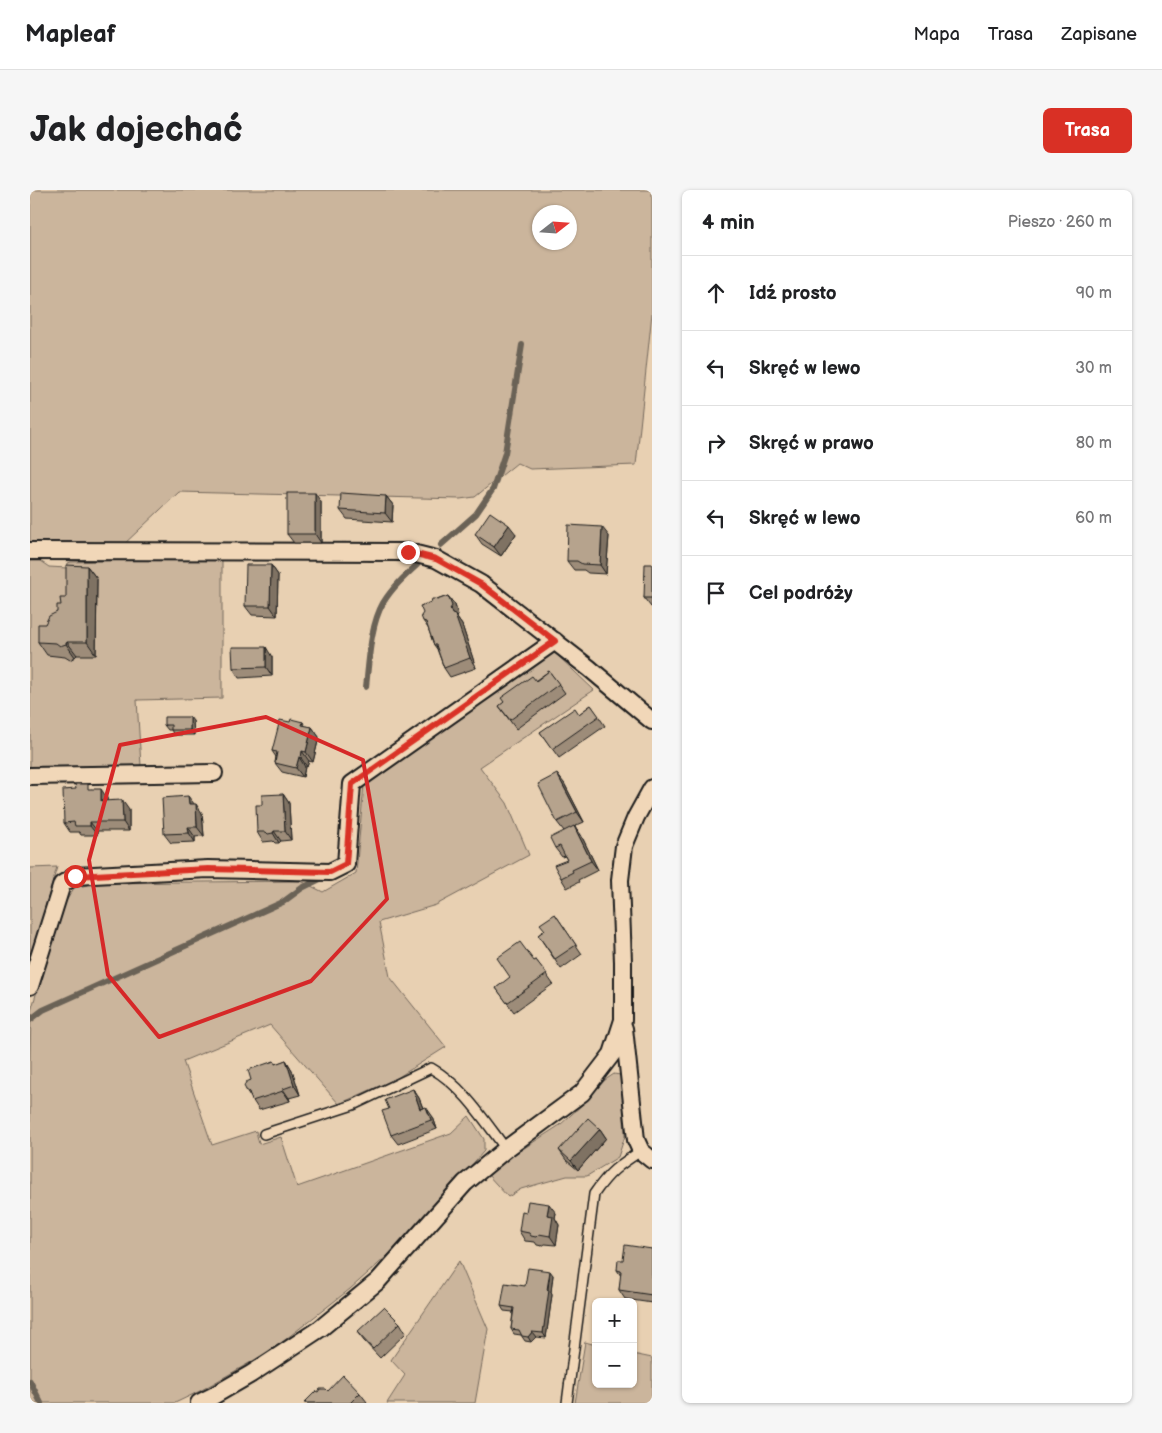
<!DOCTYPE html>
<html lang="pl">
<meta charset="utf-8">
<style>
:root{--surface:#fff;--page:#f6f6f6;--text:#202124;--muted:#757577;--line:#e0e0e0;--accent:#d93025}
body{margin:0;font-family:"Balsamiq Sans",sans-serif;background:var(--page);color:var(--text)}
.controls{position:absolute;right:15px;bottom:15px;display:grid;overflow:hidden;border-radius:8px;box-shadow:0 1px 4px #0004}
.controls button{width:45px;height:45px;display:grid;place-items:center;padding:0;border:0;border-bottom:1px solid var(--line);background:var(--surface);color:var(--text);font:25px sans-serif}
.compass{position:absolute;left:502px;top:15px;width:45px;height:45px;border-radius:50%;background:var(--surface);box-shadow:0 1px 4px #0004;rotate:73deg}
.stop{position:absolute;width:15px;height:15px;margin:-11px;border:4px solid #d93025;border-radius:50%;background:#fff}
.stop.end{background:#d93025;border-color:#fff;box-shadow:0 1px 5px #0008}
.list{margin:0;padding:0;list-style:none}
h2{display:flex;justify-content:space-between;align-items:center;height:65px;margin:0;padding:0 20px;font-size:21px}
h2 small{font-size:16px;font-weight:400;color:var(--muted)}
.list li{display:grid;grid-template-columns:32px 1fr auto;gap:15px;align-items:center;box-sizing:border-box;height:75px;padding:0 20px;border-top:1px solid var(--line)}
.list b{display:block;font-size:19px;white-space:nowrap}
.list em{font-size:16px;font-style:normal;color:var(--muted)}
.icon{flex:none;width:28px;height:28px;fill:none;stroke:currentColor;stroke-width:2;stroke-linecap:round;stroke-linejoin:round}
.map{position:relative;flex:none;width:622px;height:1213px;overflow:hidden;border-radius:8px}
header{display:flex;align-items:center;gap:30px;box-sizing:border-box;height:70px;padding:0 25px;background:var(--surface);border-bottom:1px solid var(--line)}
header strong{font-size:24px}
nav{display:flex;gap:28px;margin-inline-start:auto;font-size:18px}
.intro{display:flex;align-items:center;justify-content:space-between;box-sizing:border-box;height:120px;padding:0 30px}
h1{margin:0;font-size:35px}
.button{padding:12px 22px;border-radius:8px;background:var(--accent);color:#fff;font-size:18px;font-weight:700}
main{display:flex;gap:30px;padding:0 30px}
aside{flex:1;background:var(--surface);border-radius:8px;box-shadow:0 1px 4px #0004}
.map>svg:first-child{display:block}
</style>
<header>
<strong>Mapleaf</strong>
<nav><a>Mapa</a><a>Trasa</a><a>Zapisane</a></nav>
</header>
<div class="intro"><h1>Jak dojechać</h1><a class="button">Trasa</a></div>
<main>
<div class="map">
<svg width="622" height="1213" viewBox="0 0 622 1213">
<rect width="100%" height="100%" fill="#e8d0b2"/>
<filter id="ink" filterUnits="userSpaceOnUse"><feTurbulence type="fractalNoise" baseFrequency=".02" numOctaves="2"/><feDisplacementMap in="SourceGraphic" scale="10" xChannelSelector="R" yChannelSelector="G"/><feConvolveMatrix kernelMatrix="1 2 1 2 8 2 1 2 1" color-interpolation-filters="sRGB"/></filter>
<g filter="url(#ink)">
<g fill="#cbb59c" stroke="#74685c" fill-rule="evenodd">
<path d="M0 0H622V123L606 275 500 279 487 273 445 307 430 309 149 302 91 357 0 356ZM510 22H540V52H510Z"/>
<polygon points="192,367 192,508 107,510 111,576 0,578 0,371 10,371 19,377 37,378 38,373 41,372"/>
<polygon points="525,463 564,500 450,577 477,613 499,665 406,715 349,732 360,787 416,857 367,888 309,914 240,835 153,871 182,955 226,941 229,954 251,947 267,997 421,943 439,926 454,949 454,961 374,1051 320,1099 242,1160 170,1201 145,1213 0,1213 0,872 1,821 32,718 44,698 66,693 271,691 293,702 326,683 334,594 516,465"/>
<polygon points="27,677 0,769 0,678"/>
<polygon points="584,884 590,885 592,893 595,946 588,967 557,986 537,986 512,993 491,999 478,1007 457,984 471,973 530,935 553,914 575,890"/>
<polygon points="429,1071 458,1139 445,1213 357,1213 375,1185 361,1170"/>
<polygon points="555,1152 566,1155 566,1194 603,1194 603,1164 622,1168 622,1213 545,1213"/>
</g>
<g fill="none" stroke-linecap="round" stroke-linejoin="round">
<g stroke="#6b6256" stroke-width="6">
<polyline points="411,355 446,324 463,299 475,263 492,155"/>
<path d="M336 497C339 471 340 436 353 413 362 398 375 386 387 375"/>
<polyline points="0,830 13,820 253,712 272,698 292,688"/>
<polyline points="0,1191 11,1213"/>
</g>
<defs>
<g id="service">
<path d="M234 944 323 915 401 878C433 896 454 930 476 959"/>
<path d="M537 1213 564 1004C579 982 589 975 611 961"/>
</g>
<g id="minor">
<polyline points="0,361 378,362 406,369 451,394 559,478 622,531"/>
<polyline points="0,586 184,583"/>
<polyline points="0,796 32,694 45,686 178,679 300,682 316,674 322,594 525,451"/>
<polyline points="594,838 606,950 611,961 622,970"/>
<polyline points="169,1213 183,1206 221,1184 291,1138 348,1091 435,993 476,959 552,903 582,864 593,830 593,772 590,690 594,656 606,627 622,598"/>
</g>
</defs>
<use href="#service" stroke="#1c1c1c" stroke-width="12"/>
<use href="#minor" stroke="#1c1c1c" stroke-width="20"/>
<use href="#service" stroke="#f1d7b8" stroke-width="9"/>
<use href="#minor" stroke="#f1d7b8" stroke-width="16"/>
</g>
<g fill="#9d8c79" stroke="#1c1c1c">
<polygon points="356,306 363,315 362,332 317,329 310,320"/>
<polygon points="291,312 291,353 264,353 257,344"/>
<polygon points="445,344 486,344 471,366 452,354"/>
<polygon points="579,346 576,384 558,383 554,380 544,380 537,371"/>
<polygon points="622,374 622,417 621,417 614,408"/>
<polygon points="241,375 248,385 247,426 222,425 215,416"/>
<polygon points="57,376 67,389 66,465 47,465 45,467 40,470 35,467 17,465 8,452 15,434 27,422"/>
<polygon points="418,406 425,415 428,425 427,428 432,435 446,478 420,487 414,478 407,459 404,455 398,438 393,431 401,412"/>
<polygon points="242,467 242,486 209,488 203,478"/>
<polygon points="519,481 535,503 486,539 469,516"/>
<polygon points="561,515 575,536 529,568 510,542 549,524"/>
<polygon points="163,531 164,545 144,545 141,540 138,540 134,535"/>
<polygon points="260,532 273,532 275,536 282,537 289,547 283,572 279,571 277,577 275,577 273,587 252,582 245,573 246,567 242,561"/>
<polygon points="534,593 554,632 545,636 551,645 568,680 548,690 549,692 537,698 531,688 537,670 535,666 532,667 525,658 534,641 527,632"/>
<polygon points="61,599 77,608 77,611 99,620 99,641 67,641 67,645 51,645 49,642 40,642 34,633"/>
<polygon points="253,604 259,613 261,650 251,651 249,653 245,653 243,651 233,652 227,642 232,615"/>
<polygon points="164,614 172,623 174,646 165,647 165,652 141,653 134,644"/>
<polygon points="525,724 552,764 531,779 508,745 515,740"/>
<polygon points="506,770 523,794 484,822 466,798"/>
<polygon points="256,870 262,880 270,905 259,908 260,911 229,920 216,900 221,890 244,871 246,874"/>
<polygon points="383,899 389,908 393,918 403,927 407,939 368,954 361,945 359,919"/>
<polygon points="570,939 576,948 548,980 536,970 529,960"/>
<polygon points="526,1023 525,1028 529,1035 526,1055 515,1054 512,1056 507,1055 505,1052 495,1051 489,1041"/>
<polygon points="622,1059 622,1113 595,1109 589,1100 591,1086 587,1080 593,1070"/>
<polygon points="523,1085 521,1102 522,1105 516,1148 506,1147 501,1152 495,1151 491,1145 484,1144 481,1139 483,1122 474,1121 471,1116 495,1096"/>
<polygon points="370,1133 376,1143 350,1168 334,1151 327,1142"/>
<polygon points="298,1201 330,1203 337,1212 335,1213 275,1213"/>
</g>
<g fill="#7f7263" stroke="#1c1c1c">
<polygon points="285,303 291,312 291,353 285,344"/>
<polygon points="356,306 363,315 362,332 355,323"/>
<polygon points="479,335 486,344 471,366 464,357"/>
<polygon points="572,337 579,346 576,384 570,375"/>
<polygon points="241,375 248,385 247,426 240,416"/>
<polygon points="57,376 67,389 66,465 57,452"/>
<polygon points="418,406 425,415 428,425 427,428 432,435 446,478 440,468 420,419"/>
<polygon points="37,452 47,465 45,467 36,454"/>
<polygon points="236,457 242,467 242,486 236,477"/>
<polygon points="160,527 163,531 164,545 160,540"/>
<polygon points="282,537 289,547 283,572 276,562"/>
<polygon points="272,561 279,571 277,577 271,568"/>
<polygon points="269,567 275,577 273,587 266,578"/>
<polygon points="527,584 534,593 554,632 547,622"/>
<polygon points="71,599 77,608 78,620 71,611"/>
<polygon points="253,604 259,613 261,650 255,641"/>
<polygon points="158,606 165,615 159,614"/>
<polygon points="92,610 99,620 99,641 93,632"/>
<polygon points="166,614 172,623 174,646 167,637"/>
<polygon points="60,632 67,641 67,645 60,636"/>
<polygon points="544,636 551,645 568,680 561,671"/>
<polygon points="158,637 165,647 165,652 159,643"/>
<polygon points="244,641 251,651 249,653 243,643"/>
<polygon points="256,870 262,880 270,905 264,895"/>
<polygon points="253,899 259,908 260,911 253,901"/>
<polygon points="383,899 389,908 397,929 390,919"/>
<polygon points="396,917 403,927 407,939 401,930"/>
<polygon points="570,939 576,948 548,980 541,971"/>
<polygon points="519,1014 526,1023 525,1028 529,1035 526,1055 520,1046 517,1025"/>
<polygon points="520,1081 523,1085 521,1102 522,1105 516,1148 513,1143"/>
<polygon points="502,1142 506,1147 501,1152 498,1147"/>
</g>
<g fill="#b6a38d" stroke="#1c1c1c">
<rect x="257" y="303" width="28" height="41"/>
<polygon points="311,303 356,306 355,323 310,320"/>
<polygon points="460,322 479,335 464,357 445,344"/>
<polygon points="538,335 572,337 570,375 552,374 547,371 537,371"/>
<polygon points="615,374 622,374 622,408 614,408"/>
<polygon points="36,375 57,376 57,452 37,452 36,454 30,456 26,453 8,452 8,434 15,434 19,426 27,422 27,415 31,415 30,408 36,408"/>
<polygon points="216,375 241,375 240,416 215,416"/>
<polygon points="418,406 422,416 420,419 422,424 425,425 440,468 414,478 406,455 404,455 396,432 393,431 391,426 393,423 390,416 401,412 402,409 405,409 407,410"/>
<polygon points="202,457 236,457 236,477 203,478"/>
<polygon points="519,481 529,494 480,530 469,516 474,512 471,508 502,486 506,491"/>
<polygon points="561,515 569,526 522,559 510,542 545,518 549,524"/>
<polygon points="134,527 160,527 160,540 141,540 141,535 134,535"/>
<polygon points="261,529 273,532 272,535 282,537 276,562 272,561 271,568 269,567 266,578 245,573 247,562 242,561 250,530 260,532"/>
<polygon points="527,584 547,622 527,632 508,594"/>
<polygon points="45,594 58,594 58,599 71,599 71,611 92,610 93,632 60,632 60,636 45,636 44,632 34,633 33,600 46,599"/>
<polygon points="253,604 255,641 244,641 243,643 238,644 236,642 227,642 226,615 232,615 232,605"/>
<polygon points="158,606 159,614 166,614 167,637 158,637 159,643 134,644 132,608"/>
<polygon points="544,636 561,671 542,680 543,682 531,688 524,675 537,670 530,656 525,658 520,648"/>
<polygon points="525,724 546,755 525,769 508,745 515,740 510,734"/>
<polygon points="490,752 504,771 506,770 517,784 477,813 466,798 480,787 467,768"/>
<polygon points="256,870 264,895 253,899 253,901 222,911 219,902 216,900 214,896 216,892 221,890 218,880 244,871 245,874"/>
<polygon points="383,899 390,919 396,917 401,930 361,945 352,921 359,919 355,910"/>
<polygon points="558,928 570,939 541,971 529,960"/>
<polygon points="498,1011 519,1014 517,1025 523,1026 520,1046 509,1044 506,1047 501,1046 499,1043 489,1041 492,1021 496,1022"/>
<polygon points="595,1055 622,1059 622,1105 589,1100 591,1081 587,1080 588,1070 593,1070"/>
<polygon points="498,1078 520,1081 517,1100 519,1100 513,1143 502,1142 498,1147 492,1146 489,1140 481,1139 484,1118 471,1116 475,1093 495,1096"/>
<polygon points="354,1117 370,1133 343,1159 327,1142"/>
<polygon points="313,1185 330,1203 320,1213 274,1213 286,1201 288,1202 290,1199 296,1199 298,1201"/>
</g>
</g>
<g fill="none" stroke-linecap="round" stroke-linejoin="round" filter="url(#ink)">
<polyline stroke="#d93025" stroke-width="6" points="45,686 178,679 300,682 316,674 322,594 525,451 451,394 406,369 378,362"/>
</g>
<path fill="none" stroke="#d62828" stroke-width="4" stroke-linejoin="round" d="M236 527 333 570 357 709 281 791 129 847 78 785 59 670 90 555Z"/>
</svg>
<div class="controls">
<button>+</button>
<button>−</button>
</div>
<svg class="compass" viewBox="-18 -18 36 36"><path d="M0-13l5 13h-10z" fill="#e53935"/><path d="M0 13l5-13h-10z" fill="#757577"/></svg>
<div class="stop" style="left:45px;top:686px"></div>
<div class="stop end" style="left:378px;top:362px"></div>
</div>
<aside>
<h2>4 min<small>Pieszo · 260 m</small></h2>
<ul class="list">
<li><svg class="icon" aria-label="ahead" viewBox="0 0 24 24"><path d="M12 20V5M6 11l6-6 6 6"/></svg><div><b>Idź prosto</b></div><em>90 m</em></li>
<li><svg class="icon" aria-label="left" viewBox="0 0 24 24"><path d="M17 20v-9H6M10 6l-5 5 5 5"/></svg><div><b>Skręć w lewo</b></div><em>30 m</em></li>
<li><svg class="icon" aria-label="right" viewBox="0 0 24 24"><path d="M7 20v-9h11M14 6l5 5-5 5"/></svg><div><b>Skręć w prawo</b></div><em>80 m</em></li>
<li><svg class="icon" aria-label="left" viewBox="0 0 24 24"><path d="M17 20v-9H6M10 6l-5 5 5 5"/></svg><div><b>Skręć w lewo</b></div><em>60 m</em></li>
<li><svg class="icon" aria-label="arrive" viewBox="0 0 24 24"><path d="M6 21V4h12l-3 4 3 4H6"/></svg><div><b>Cel podróży</b></div></li>
</ul>
</aside>
</main>
